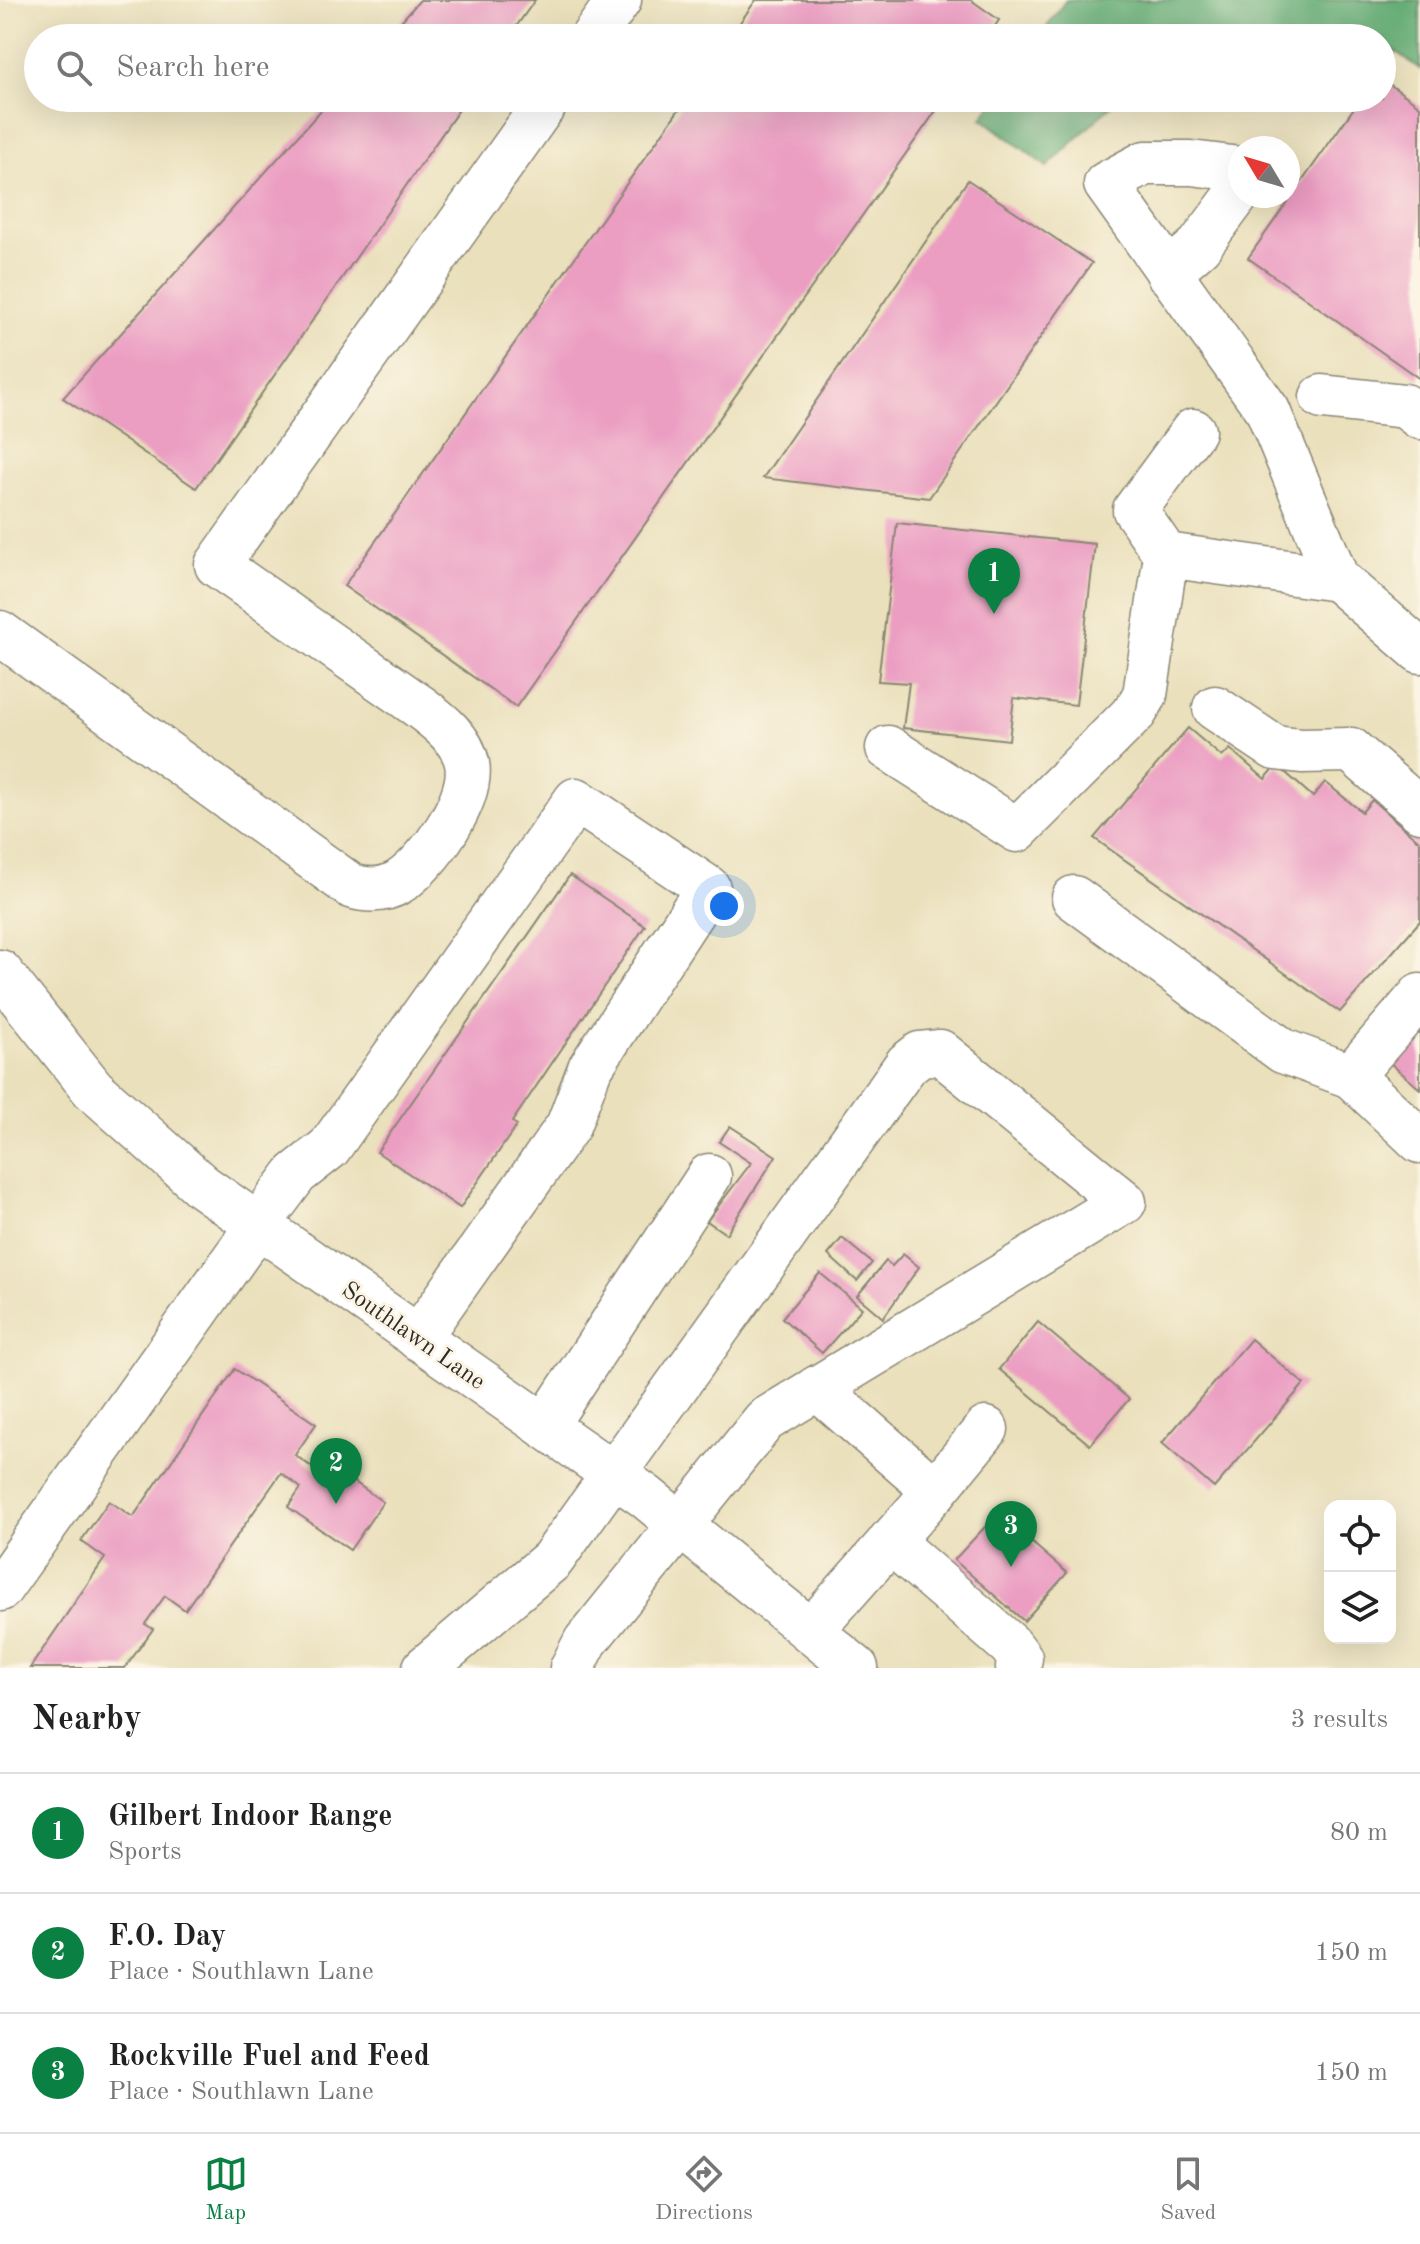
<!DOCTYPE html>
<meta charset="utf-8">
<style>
:root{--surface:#fff;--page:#f2f2f2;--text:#222;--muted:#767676;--line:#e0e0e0;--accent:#0b8043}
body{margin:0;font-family:"Old Standard TT",serif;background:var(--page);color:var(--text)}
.controls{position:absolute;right:24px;bottom:24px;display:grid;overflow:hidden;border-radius:16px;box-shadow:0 8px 32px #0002}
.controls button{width:72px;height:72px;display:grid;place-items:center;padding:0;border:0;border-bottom:2px solid var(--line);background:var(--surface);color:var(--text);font:40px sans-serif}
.compass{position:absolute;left:1228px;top:136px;width:72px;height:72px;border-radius:50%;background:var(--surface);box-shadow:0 8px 32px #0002;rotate:308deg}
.you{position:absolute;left:724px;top:906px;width:28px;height:28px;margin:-20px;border:6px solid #fff;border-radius:50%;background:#1a73e8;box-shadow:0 0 0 12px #1a73e833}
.badge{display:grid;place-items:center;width:52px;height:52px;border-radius:50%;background:var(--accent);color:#fff;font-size:26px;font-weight:700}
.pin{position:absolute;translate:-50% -66px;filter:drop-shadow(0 2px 4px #0008)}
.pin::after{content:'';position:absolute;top:42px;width:28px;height:24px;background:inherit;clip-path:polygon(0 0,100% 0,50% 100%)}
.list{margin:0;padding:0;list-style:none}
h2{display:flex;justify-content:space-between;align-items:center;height:104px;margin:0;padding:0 32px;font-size:34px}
h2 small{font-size:26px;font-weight:400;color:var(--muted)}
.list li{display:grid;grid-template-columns:52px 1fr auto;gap:24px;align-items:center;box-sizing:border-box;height:120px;padding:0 32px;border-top:2px solid var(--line)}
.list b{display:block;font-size:30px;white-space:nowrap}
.list p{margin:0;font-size:26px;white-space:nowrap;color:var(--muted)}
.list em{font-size:26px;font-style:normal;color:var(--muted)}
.icon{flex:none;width:44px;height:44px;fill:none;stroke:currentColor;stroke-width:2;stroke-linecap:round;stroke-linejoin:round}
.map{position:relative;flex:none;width:1420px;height:1668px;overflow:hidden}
.search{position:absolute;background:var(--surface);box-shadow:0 8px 32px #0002;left:24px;right:24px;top:24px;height:88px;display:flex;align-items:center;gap:20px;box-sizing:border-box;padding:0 28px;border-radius:44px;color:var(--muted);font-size:30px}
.sheet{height:464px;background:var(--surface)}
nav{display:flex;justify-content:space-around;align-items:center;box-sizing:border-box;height:112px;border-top:2px solid var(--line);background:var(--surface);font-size:22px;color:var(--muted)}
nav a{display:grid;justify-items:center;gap:4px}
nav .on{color:var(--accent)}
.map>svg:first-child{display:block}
</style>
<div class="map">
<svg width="1420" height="1668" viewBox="0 0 1420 1668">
<rect width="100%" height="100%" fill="#fcf5e5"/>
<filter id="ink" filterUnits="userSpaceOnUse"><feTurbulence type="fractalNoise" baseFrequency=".0125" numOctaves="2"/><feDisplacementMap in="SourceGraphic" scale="16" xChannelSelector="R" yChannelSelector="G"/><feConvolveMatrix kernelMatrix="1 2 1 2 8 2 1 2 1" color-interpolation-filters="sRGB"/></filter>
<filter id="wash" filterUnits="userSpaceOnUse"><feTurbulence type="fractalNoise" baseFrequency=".006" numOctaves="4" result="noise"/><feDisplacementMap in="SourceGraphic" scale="32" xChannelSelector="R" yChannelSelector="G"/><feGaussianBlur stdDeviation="1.8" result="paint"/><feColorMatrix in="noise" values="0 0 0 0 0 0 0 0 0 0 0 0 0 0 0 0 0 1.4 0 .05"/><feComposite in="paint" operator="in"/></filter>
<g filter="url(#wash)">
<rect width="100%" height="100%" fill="#eae0bc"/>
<g fill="#64ac74" stroke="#486c50" stroke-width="2">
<polygon points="1066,0 1420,0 1420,69 1382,42 1382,38 1039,38"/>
<polygon points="996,98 1119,98 1047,167 982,118"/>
</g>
<g id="blocks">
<g fill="#eb9dc2">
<polygon points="420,0 535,0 508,38 386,38"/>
<polygon points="756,0 971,0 999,20 987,38 729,38"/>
<polygon points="1382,79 1420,106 1420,379 1248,258 1361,98 1382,98"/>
<polygon points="332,98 467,98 196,488 63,398"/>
<polygon points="687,98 945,98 516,707 344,586"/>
<polygon points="968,180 1092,263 929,498 763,478"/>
<polygon points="897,523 1095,544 1076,705 1014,698 1009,740 903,728 909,683 878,681"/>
<polygon points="1188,728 1222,757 1230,749 1265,779 1277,765 1313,797 1325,782 1362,812 1372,800 1420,842 1420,921 1340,1012 1094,838"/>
<polygon points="570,875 645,926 512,1122 517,1125 460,1208 377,1152"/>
<polygon points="1420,1027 1420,1089 1390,1063"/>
<polygon points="730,1126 776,1156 726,1234 707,1221 751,1163 719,1142"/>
<polygon points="842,1238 872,1263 857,1281 828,1255"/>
<polygon points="903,1254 919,1267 883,1318 857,1296 886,1261 892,1266"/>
<polygon points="820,1273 862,1308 822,1353 782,1318"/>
<polygon points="1038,1322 1129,1399 1090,1445 999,1369"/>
<polygon points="1251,1339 1304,1384 1214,1488 1162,1443"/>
<polygon points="235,1369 316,1424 295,1455 316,1470 323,1460 383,1502 350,1550 288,1507 301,1488 281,1473 185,1610 165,1596 145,1624 153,1629 125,1668 30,1668 105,1558 81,1541 109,1501 133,1517"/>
<polygon points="998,1513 1067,1573 1024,1621 954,1560"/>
</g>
</g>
</g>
<g filter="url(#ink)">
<use href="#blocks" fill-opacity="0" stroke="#8a8674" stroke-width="2"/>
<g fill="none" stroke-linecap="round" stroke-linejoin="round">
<defs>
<g id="minor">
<polyline points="592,38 619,0"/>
<polyline points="1240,169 1191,163 1145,163 1106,184 1268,411 1337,579 1420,651"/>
<polyline points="1168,273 1199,246 1240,191"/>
<polyline points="1322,397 1405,406 1420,417"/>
<polyline points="1166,555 1135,510 1193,431"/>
<path d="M0 633 351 886C367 891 384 891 399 882 429 863 474 799 467 763 462 739 439 721 420 707L217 565 549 98"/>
<polyline points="1215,708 1275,748 1301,751 1351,750 1420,810"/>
<polyline points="888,748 1017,830 1135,712 1145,695 1166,555 1337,579"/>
<polyline points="1074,898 1283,1051 1351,1076"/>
<polyline points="0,972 93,1089 202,1186 645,1496 856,1668"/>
<polyline points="1420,996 1351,1076 1420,1141"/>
<polyline points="545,1426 709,1176"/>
<polyline points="935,1491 986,1429"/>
<polyline points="890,1541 1010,1645 1020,1658 1018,1668"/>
<polyline points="0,1589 258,1225 296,1174 329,1148 576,800 708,888 590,1068 568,1126 418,1338"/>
<polyline points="811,1631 935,1491 817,1388"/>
<polyline points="425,1668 552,1560 907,1064 920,1054 940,1052 1124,1202 765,1420 586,1641 572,1668"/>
</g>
</defs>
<use href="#minor" stroke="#8a8674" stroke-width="47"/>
<use href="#minor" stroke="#fff" stroke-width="44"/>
</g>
</g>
<g text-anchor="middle" stroke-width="6" stroke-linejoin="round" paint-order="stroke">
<g font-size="24" fill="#2b2b2b" stroke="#fcf5e5">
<text transform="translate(414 1335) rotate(35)" y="8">Southlawn Lane</text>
</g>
</g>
</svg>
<div class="controls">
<button><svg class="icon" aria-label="locate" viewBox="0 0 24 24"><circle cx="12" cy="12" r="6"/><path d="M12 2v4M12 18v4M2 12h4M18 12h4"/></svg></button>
<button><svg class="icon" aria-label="layers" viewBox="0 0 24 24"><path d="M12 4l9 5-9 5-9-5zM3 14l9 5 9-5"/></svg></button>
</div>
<svg class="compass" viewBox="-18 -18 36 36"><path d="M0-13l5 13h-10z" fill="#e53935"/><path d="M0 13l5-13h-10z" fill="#767676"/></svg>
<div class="you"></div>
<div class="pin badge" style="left:994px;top:614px">1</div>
<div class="pin badge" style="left:336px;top:1504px">2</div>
<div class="pin badge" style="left:1011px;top:1567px">3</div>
<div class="search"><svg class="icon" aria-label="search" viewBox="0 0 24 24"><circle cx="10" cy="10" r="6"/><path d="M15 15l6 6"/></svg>Search here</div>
</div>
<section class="sheet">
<h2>Nearby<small>3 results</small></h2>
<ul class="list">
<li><span class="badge">1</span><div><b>Gilbert Indoor Range</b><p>Sports</p></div><em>80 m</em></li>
<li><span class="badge">2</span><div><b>F.O. Day</b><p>Place · Southlawn Lane</p></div><em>150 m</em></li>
<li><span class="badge">3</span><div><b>Rockville Fuel and Feed</b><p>Place · Southlawn Lane</p></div><em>150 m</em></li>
</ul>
</section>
<nav>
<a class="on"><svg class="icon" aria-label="map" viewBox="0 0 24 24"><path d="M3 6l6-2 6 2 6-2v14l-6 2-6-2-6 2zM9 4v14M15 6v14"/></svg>Map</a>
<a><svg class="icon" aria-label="directions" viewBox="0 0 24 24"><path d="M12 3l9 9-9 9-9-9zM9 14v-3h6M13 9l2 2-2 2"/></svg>Directions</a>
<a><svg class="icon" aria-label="saved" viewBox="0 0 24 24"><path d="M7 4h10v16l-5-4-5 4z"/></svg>Saved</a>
</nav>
